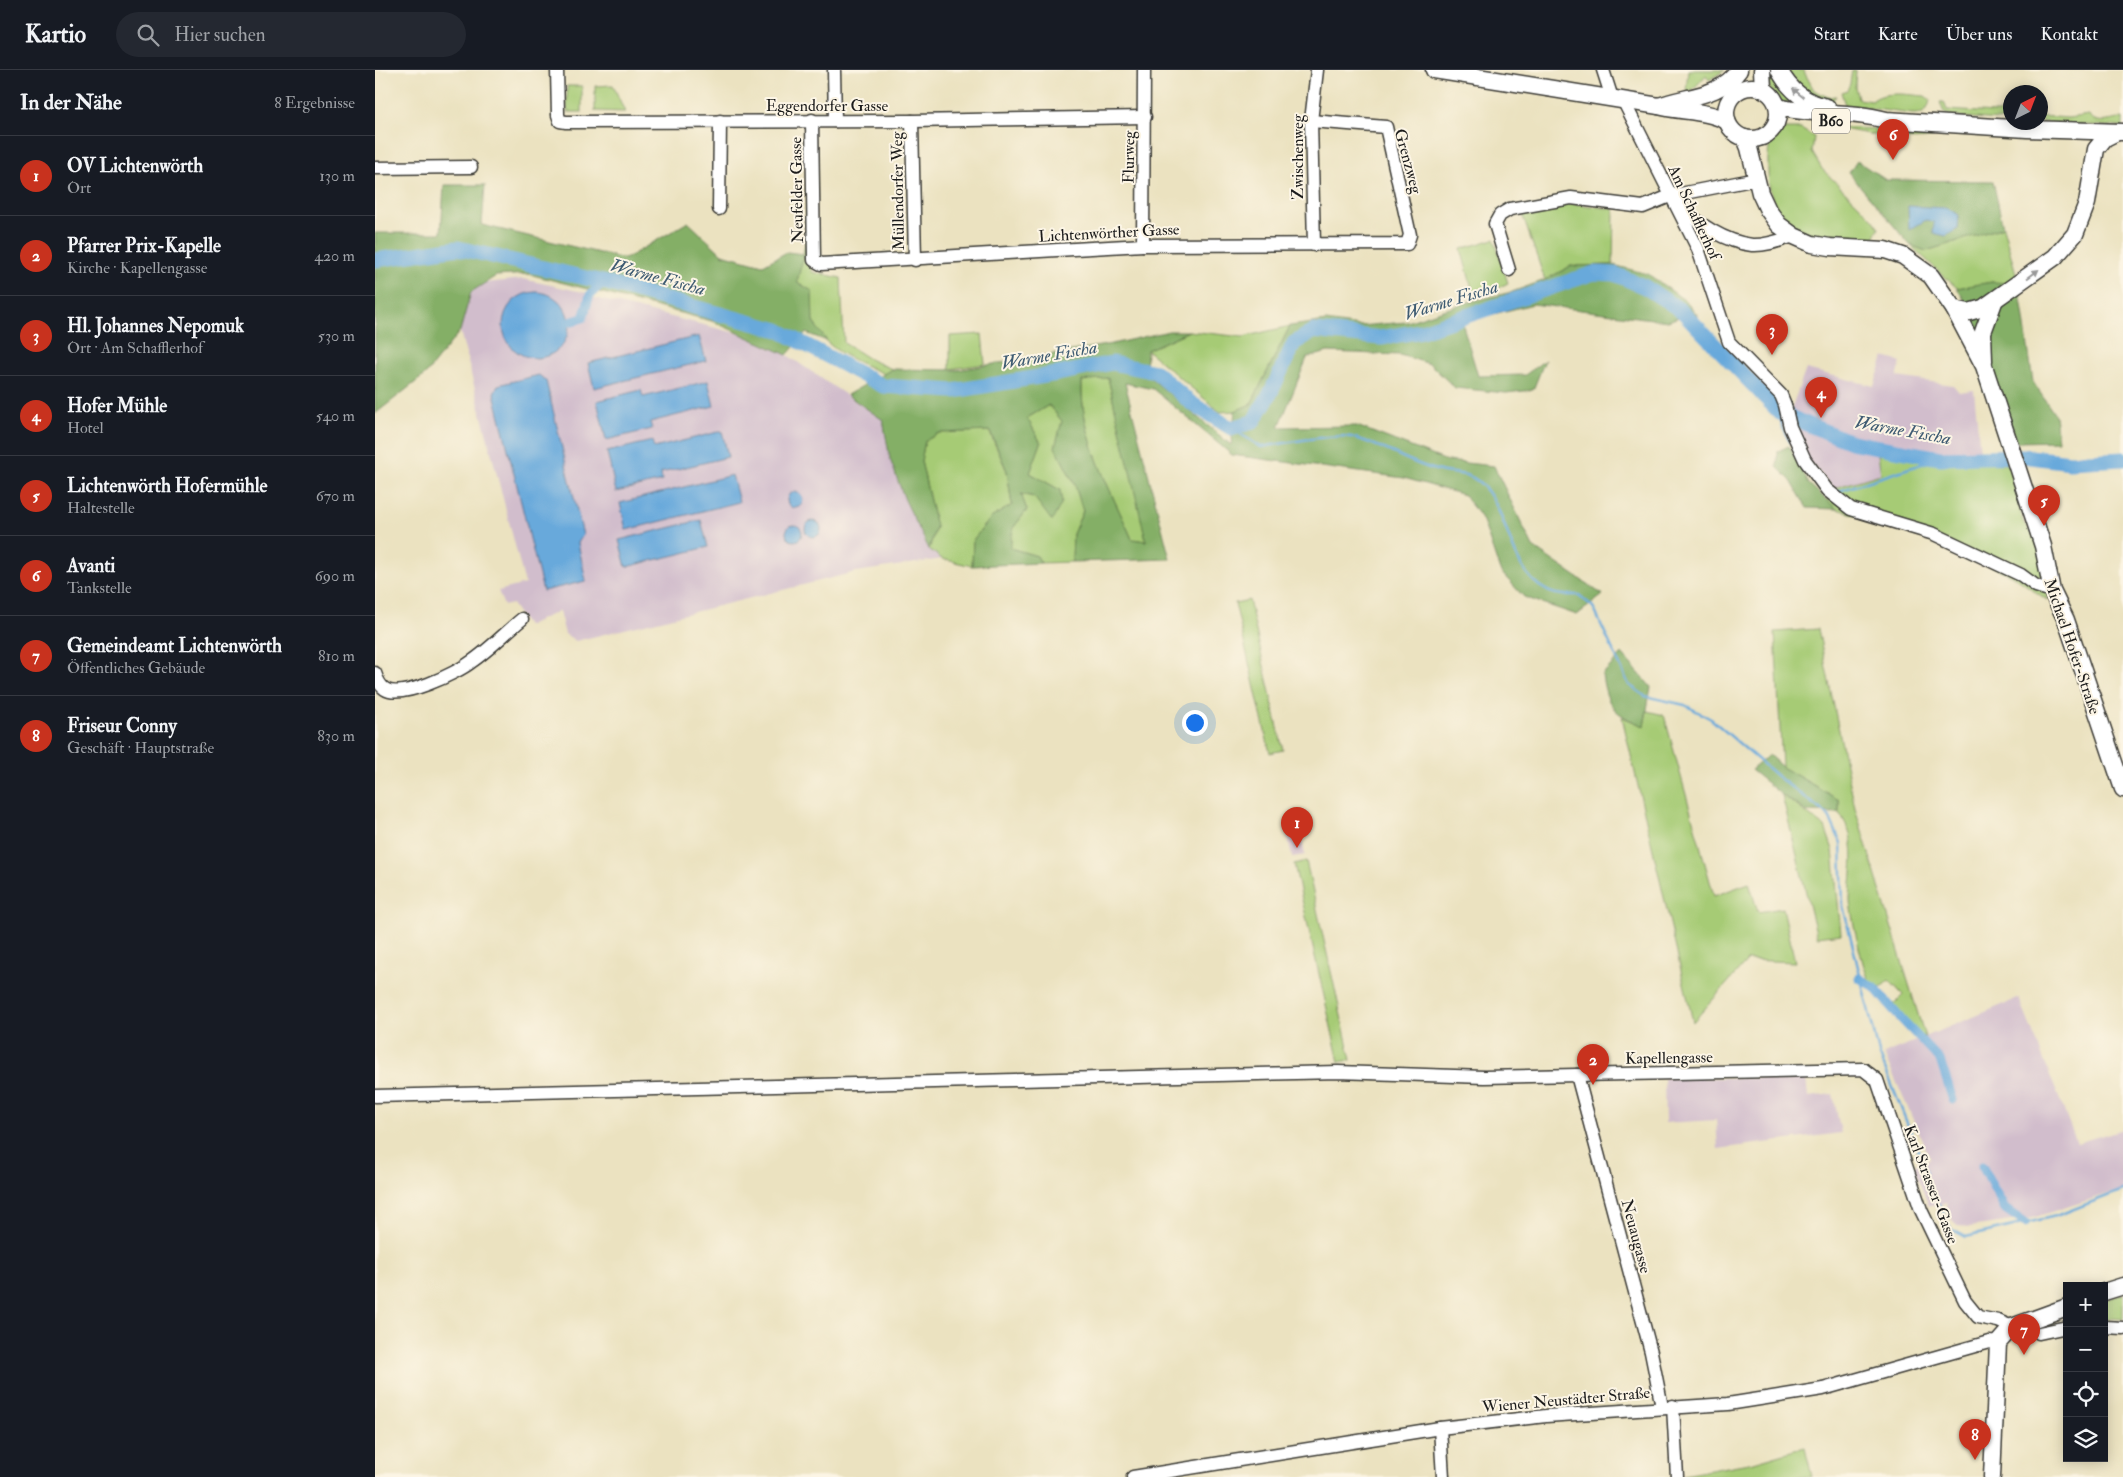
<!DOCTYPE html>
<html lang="de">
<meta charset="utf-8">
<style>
:root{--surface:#171b24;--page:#242831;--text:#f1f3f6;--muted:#9ea1a6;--line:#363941;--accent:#c8321e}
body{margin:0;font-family:"IM FELL Double Pica",serif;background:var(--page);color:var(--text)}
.controls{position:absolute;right:15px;bottom:15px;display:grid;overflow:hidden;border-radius:0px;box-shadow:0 2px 12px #0003}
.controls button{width:45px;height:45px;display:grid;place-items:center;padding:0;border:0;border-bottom:1px solid var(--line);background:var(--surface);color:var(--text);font:25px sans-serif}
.compass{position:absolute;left:1628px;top:15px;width:45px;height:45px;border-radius:50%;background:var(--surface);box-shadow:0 2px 12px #0003;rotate:42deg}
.you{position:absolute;left:819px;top:652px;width:18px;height:18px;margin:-12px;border:4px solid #fff;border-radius:50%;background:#1a73e8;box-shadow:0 0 0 8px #1a73e833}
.badge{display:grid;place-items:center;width:32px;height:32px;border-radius:50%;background:var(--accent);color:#fff;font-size:16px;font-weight:700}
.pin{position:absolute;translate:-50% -41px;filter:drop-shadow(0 1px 2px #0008)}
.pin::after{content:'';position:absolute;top:26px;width:18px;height:15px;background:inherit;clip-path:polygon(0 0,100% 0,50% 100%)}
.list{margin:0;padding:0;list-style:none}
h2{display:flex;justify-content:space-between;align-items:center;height:65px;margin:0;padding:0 20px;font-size:21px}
h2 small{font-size:16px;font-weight:400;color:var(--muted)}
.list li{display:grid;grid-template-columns:32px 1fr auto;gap:15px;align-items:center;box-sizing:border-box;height:80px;padding:0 20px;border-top:1px solid var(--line)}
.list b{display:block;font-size:19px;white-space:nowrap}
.list p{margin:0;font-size:16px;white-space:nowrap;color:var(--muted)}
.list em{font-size:16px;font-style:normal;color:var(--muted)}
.icon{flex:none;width:28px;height:28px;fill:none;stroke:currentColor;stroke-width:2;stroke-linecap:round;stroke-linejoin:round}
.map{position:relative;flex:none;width:1748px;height:1407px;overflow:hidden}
header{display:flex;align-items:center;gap:30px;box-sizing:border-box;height:70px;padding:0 25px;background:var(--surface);border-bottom:1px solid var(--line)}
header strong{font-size:24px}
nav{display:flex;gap:28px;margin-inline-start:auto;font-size:18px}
.search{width:350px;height:45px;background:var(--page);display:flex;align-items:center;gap:12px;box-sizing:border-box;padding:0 18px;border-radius:28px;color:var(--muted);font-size:19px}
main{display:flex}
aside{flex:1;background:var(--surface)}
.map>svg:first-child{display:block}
</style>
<header>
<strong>Kartio</strong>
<div class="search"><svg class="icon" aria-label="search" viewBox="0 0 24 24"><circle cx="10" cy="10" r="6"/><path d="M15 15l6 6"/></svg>Hier suchen</div>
<nav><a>Start</a><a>Karte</a><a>Über uns</a><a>Kontakt</a></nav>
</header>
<main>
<aside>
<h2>In der Nähe<small>8 Ergebnisse</small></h2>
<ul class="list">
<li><span class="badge">1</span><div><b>OV Lichtenwörth</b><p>Ort</p></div><em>130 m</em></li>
<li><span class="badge">2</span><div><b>Pfarrer Prix-Kapelle</b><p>Kirche · Kapellengasse</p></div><em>420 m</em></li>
<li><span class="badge">3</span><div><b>Hl. Johannes Nepomuk</b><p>Ort · Am Schafflerhof</p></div><em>530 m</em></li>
<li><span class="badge">4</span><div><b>Hofer Mühle</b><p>Hotel</p></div><em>540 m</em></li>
<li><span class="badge">5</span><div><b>Lichtenwörth Hofermühle</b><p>Haltestelle</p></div><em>670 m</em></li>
<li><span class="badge">6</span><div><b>Avanti</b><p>Tankstelle</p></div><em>690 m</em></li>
<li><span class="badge">7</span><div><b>Gemeindeamt Lichtenwörth</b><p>Öffentliches Gebäude</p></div><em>810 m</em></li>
<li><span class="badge">8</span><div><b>Friseur Conny</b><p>Geschäft · Hauptstraße</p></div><em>830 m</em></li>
</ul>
</aside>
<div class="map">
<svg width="1748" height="1407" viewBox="0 0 1748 1407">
<rect width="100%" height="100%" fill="#fcf5e5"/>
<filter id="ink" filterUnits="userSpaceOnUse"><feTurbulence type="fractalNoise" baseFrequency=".02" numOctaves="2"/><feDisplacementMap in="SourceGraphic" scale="10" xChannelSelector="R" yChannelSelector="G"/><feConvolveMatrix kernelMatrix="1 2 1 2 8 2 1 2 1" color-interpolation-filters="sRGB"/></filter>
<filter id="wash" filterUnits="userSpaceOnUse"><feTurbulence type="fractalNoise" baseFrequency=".0096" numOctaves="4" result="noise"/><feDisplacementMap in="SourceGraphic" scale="20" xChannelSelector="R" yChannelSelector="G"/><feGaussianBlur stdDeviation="1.12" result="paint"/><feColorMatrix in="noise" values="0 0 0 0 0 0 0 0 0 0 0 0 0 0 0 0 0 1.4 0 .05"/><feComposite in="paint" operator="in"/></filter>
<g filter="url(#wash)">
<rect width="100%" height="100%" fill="#ebe2c0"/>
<g fill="#d1bdcc">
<polygon points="148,209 212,223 216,227 365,264 412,285 508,350 515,389 530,430 554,479 567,489 481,502 201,571 190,564 184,541 152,556 137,534 129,536 123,521 150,514 85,261 96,222 110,213"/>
<polygon points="1509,287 1526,292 1522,307 1578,315 1584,322 1599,320 1605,382 1566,383 1499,373 1496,381 1503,384 1506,404 1459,418 1433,390 1419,356 1416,339 1431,299 1499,316"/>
<polygon points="924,756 930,785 917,787 911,759"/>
<polygon points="1644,928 1702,1073 1748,1059 1748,1119 1657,1148 1595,1157 1582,1156 1575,1147 1571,1133 1554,1136 1538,1096 1555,1088 1509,984"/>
<polygon points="1289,1008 1431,1008 1433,1027 1458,1024 1466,1063 1343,1079 1341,1050 1290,1053"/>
</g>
<g fill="#a6cb75" stroke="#617448">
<polygon points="1313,0 1350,0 1334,10 1331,5 1313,25 1311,22"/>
<polygon points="1391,0 1399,0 1430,34 1405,32 1395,19"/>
<polygon points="1409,0 1428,0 1439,20 1453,27 1461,26 1457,31 1440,30"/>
<path d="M1477 0H1481L1480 17 1483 29 1497 31C1509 20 1533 25 1550 26L1555 30C1552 43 1549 44 1537 44L1470 35 1466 22 1472 20 1475 14Z"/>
<polygon points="238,15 250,42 220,41 220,16"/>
<rect x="192" y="16" width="15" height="26"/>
<polygon points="1565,32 1569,32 1572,40 1635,44 1635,51 1575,46 1569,43"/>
<path d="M1714 45C1722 56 1736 50 1748 48V57L1666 52V46L1693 48Z"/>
<path d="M1444 56 1556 62 1558 65 1556 68C1528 74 1490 62 1461 58 1454 57 1449 61 1442 58Z"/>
<path d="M1410 59H1426L1439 67 1437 82 1447 99 1498 149 1504 158 1499 168C1485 169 1467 172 1453 170 1413 163 1392 138 1393 98 1393 78 1392 71 1410 59Z"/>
<polygon points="1193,133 1239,139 1238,195 1196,196 1170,210 1146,141"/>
<path d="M434 155 437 202 466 208 469 273 496 290 517 299 509 304C485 292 448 280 438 252 435 243 437 230 437 221L422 212Z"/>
<polygon points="1628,157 1644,214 1617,212 1582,218 1535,175 1551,181"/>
<polygon points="1119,169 1133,213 1100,229 1086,179"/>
<polygon points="915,256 876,334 860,341 845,342 772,280 814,261 868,267"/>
<polygon points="607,264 610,294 575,299 575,266"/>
<path d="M733 308 772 471 757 469C735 419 705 367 707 311Z"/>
<polygon points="674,335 687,351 681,377 700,415 708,441 698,464 697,492 666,493 662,486 635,478 638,458 652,440 645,424 659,427 685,420 655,403 666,373 652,348"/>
<polygon points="614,361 632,401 637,435 616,448 598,470 597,496 567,489 554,479 561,457 546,391 550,371 564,363"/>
<polygon points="1503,384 1568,392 1634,394 1648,452 1660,466 1670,503 1672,530 1640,507 1555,468 1462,439 1452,432 1459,418 1506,404"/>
<polygon points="874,530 908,680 895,683 860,533"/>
<path d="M1443 559 1480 738 1550 967 1547 968 1517 936 1528 925 1514 910 1504 919C1501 916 1498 914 1495 911 1488 902 1475 841 1475 829 1476 798 1485 771 1464 743V730L1407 697 1400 562Z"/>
<polygon points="1272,641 1289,645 1339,826 1374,813 1383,842 1408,838 1420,892 1373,890 1318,952 1247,647 1269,656"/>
<polygon points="1407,725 1450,757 1458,780 1466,864 1442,867"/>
<polygon points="931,791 976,990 964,992 919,794"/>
<polygon points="1748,1224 1748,1249 1731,1248 1729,1230"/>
<polygon points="1430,1377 1437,1407 1309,1407 1309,1405 1379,1392"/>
</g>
<g fill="#84af66" stroke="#506641" fill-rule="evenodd">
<polygon points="1482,91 1511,110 1618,111 1628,157 1551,181 1535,175 1474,103"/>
<polygon points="69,115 110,115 107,155 250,189 313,152 347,184 388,195 412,182 429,184 422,212 437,221 438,252 452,271 431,263 412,285 337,251 154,204 121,206 96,222 85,261 51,304 0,344 0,163 66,163"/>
<path d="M1238 195 1273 204 1312 232 1323 246 1304 247 1293 251 1158 234 1087 252 1103 306 1150 305 1170 290 1158 320 1131 323 1080 318 1055 294 1025 285 953 282 932 288 904 357 982 356 1072 391 1119 396 1158 477 1228 525 1202 545 1149 527 1125 501 1108 451 1089 425 1029 408 857 385 778 319 750 313 795 489 697 492 698 464 708 441 700 415 680 377 687 351 674 335 652 348 666 373 655 403 685 420 687 432 677 451 659 427 646 424 652 440 638 458 635 478 662 486 666 493 597 496 598 470 616 448 637 435 632 401 615 361 564 363 550 371 546 391 561 457 554 479 530 430 515 389 508 350 472 325 517 299 583 300 737 274 794 261H814L772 280 771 304 856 375 860 341 876 334 915 256 951 251 984 256 1032 252 1090 233 1137 222 1170 210 1196 196ZM733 308 771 470V471L757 469C736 421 704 364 707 311Z"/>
<polygon points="1617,212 1644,214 1658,312 1680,345 1683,371 1641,372 1597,243 1582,218"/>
<polygon points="1414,376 1434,414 1462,439 1432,438 1416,411 1402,397 1403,381"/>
<path d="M1247 584 1276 617 1269 656C1239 644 1232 637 1227 605Z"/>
<polygon points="1394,685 1407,697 1464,730 1464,743 1432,742 1407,725 1376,700"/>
</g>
<g fill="#67a9db" stroke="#42627c">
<polygon points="1533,136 1572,138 1584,145 1583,159 1571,166 1558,163 1559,152 1551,150 1534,160"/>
<circle cx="161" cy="255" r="33"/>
<polygon points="324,266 331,291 219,318 213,293"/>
<polygon points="164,305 171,311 208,465 203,473 211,511 168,521 119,323 123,315"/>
<polygon points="333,311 339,336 275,352 277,359 231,370 222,331 266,320 268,327"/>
<polygon points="347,361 353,387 286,403 287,411 241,422 232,382 277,371 279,378"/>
<polygon points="357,405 364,432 251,460 245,433"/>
<circle cx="420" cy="430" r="8"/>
<polygon points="326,450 333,477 251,497 244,470"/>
<circle cx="438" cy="459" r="8"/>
<circle cx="419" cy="463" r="8"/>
</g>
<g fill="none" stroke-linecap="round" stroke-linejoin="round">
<g stroke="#67a9db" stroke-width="2.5">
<polyline points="1405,343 1407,358 1415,372"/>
<path d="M856 358 886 377C905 374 959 363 976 367 1007 374 1034 394 1065 401 1079 405 1091 401 1104 412 1136 440 1131 499 1171 520 1180 526 1194 525 1204 525L1218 537 1254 615 1270 626 1310 635 1336 649 1403 707 1454 746 1466 773 1468 836 1504 983 1552 1103"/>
<polyline points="1461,422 1565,388"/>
<polyline points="1564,1134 1576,1159 1591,1167 1681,1146 1748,1120"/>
</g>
<g stroke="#67a9db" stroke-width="9">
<polyline points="194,252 208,248 215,225 228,212"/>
<polyline points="1484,908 1499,917 1526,949 1565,990 1578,1030"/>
<polyline points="1607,1096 1630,1139 1650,1153"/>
</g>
<polyline stroke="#67a9db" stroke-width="15" points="0,190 83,178 228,212 403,260 508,316 578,321 682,304 737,293 781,302 816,333 856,358 878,352 895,324 919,273 939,261 1006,268 1047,261 1219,203 1240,204 1270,217 1307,241 1405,343 1476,372 1565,388 1648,386 1695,392 1748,389"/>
</g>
</g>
<g filter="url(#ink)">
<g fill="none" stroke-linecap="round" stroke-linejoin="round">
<defs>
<g id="minor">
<polyline points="182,0 183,45 185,51 191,52 537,51 770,47"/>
<polyline points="459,0 460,51"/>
<polyline points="1228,0 1237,28"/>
<polyline points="1248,30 1323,179 1354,272 1406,325 1410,335 1415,357 1430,390 1452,420 1476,439 1559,464 1646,505 1661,516 1677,521"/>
<polyline points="437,50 439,190 446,194 768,175 1032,174 1035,165 1011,57 936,51"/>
<polyline points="537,51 540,190"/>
<polyline points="0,98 96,97"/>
<path d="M1304 135C1323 154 1350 172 1377 175 1391 176 1406 170 1419 166"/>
<polyline points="344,139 345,51"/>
<polyline points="768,175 769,0"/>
<polyline points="939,175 936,51 942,0"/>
<polyline points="1134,200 1120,154 1125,145 1135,139 1196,128 1268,137 1295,126 1382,109"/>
<path d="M0 603C2 609 5 616 10 619 26 630 82 603 96 592 114 580 130 563 147 549"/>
<polyline points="1202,1005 1276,1282 1287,1337"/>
<polyline points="0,1026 963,1002 1109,1007 1488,999 1502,1010 1546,1140 1590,1231 1603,1247 1623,1251 1637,1257"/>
<polyline points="1729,1257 1748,1258"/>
<polyline points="1664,1263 1692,1257"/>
<polyline points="1298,1336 1302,1407"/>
<polyline points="1065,1358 1068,1407"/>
<polyline points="758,1407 1065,1358 1171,1346 1353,1334 1448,1319 1614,1272 1623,1273"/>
</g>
<g id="major">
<path d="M1059 0 1284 36C1306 42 1331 40 1352 51"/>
<polyline points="1387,0 1388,19"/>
<path d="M1404 0C1414 19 1430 33 1452 37"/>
<circle cx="1377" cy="43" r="26"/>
<path d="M1284 36C1313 25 1344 28 1364 0"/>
<path d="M1403 37C1438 46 1476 40 1511 50L1652 59 1748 62"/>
<polyline points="1370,68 1374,78 1385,123 1393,140 1404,155 1419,166 1437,174 1455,177 1510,180 1528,186 1556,206 1579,239 1609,296 1668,476 1677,521 1691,550 1748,719"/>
<polyline points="1579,239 1594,242 1608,238 1680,187 1700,164 1712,133 1721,79 1730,68 1742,62"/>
<polyline points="1609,291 1608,262 1619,232"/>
<polyline points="1729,1222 1748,1216"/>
<polyline points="1617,1407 1623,1273 1637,1257 1692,1237"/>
</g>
</defs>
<use href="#minor" stroke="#3b3a35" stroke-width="15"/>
<use href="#major" stroke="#3b3a35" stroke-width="19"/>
<use href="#minor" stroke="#fff" stroke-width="12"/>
<use href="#major" stroke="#fff" stroke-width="16"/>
</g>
<defs><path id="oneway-solid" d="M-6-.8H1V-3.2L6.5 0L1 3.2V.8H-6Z" transform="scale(1.25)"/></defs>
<g fill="#999">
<use href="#oneway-solid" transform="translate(1423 23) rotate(-140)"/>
<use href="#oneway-solid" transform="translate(1658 204) rotate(-37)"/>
</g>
</g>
<g text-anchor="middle" stroke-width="4" stroke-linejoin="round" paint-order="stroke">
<rect fill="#fcf5e5" stroke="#5f5d58" stroke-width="1" x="1437" y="38.5" width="38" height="25" rx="4"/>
<g font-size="15" font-weight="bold" fill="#1c1c1c">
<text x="1456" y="56">B60</text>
</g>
<g font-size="16" fill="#1c1c1c" stroke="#fcf5e5">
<text x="452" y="41">Eggendorfer Gasse</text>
<text transform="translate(753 87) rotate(-89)" y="6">Flurweg</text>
<text transform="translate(922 87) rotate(-90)" y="6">Zwischenweg</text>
<text transform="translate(1034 91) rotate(75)" y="6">Grenzweg</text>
<text transform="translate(421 120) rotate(-91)" y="6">Neufelder Gasse</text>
<text transform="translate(522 121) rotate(-91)" y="6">Müllendorfer Weg</text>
<text transform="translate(1320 142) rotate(65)" y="6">Am Schafflerhof</text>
<text transform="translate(734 162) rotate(-3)" y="6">Lichtenwörther Gasse</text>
<text transform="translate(1698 576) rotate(71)" y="6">Michael Hofer-Straße</text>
<text transform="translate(1294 987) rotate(-1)" y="6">Kapellengasse</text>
<text transform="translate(1557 1114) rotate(69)" y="6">Karl Strasser-Gasse</text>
<text transform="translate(1262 1166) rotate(75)" y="6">Neuaugasse</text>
<text transform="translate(1191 1329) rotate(-5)" y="6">Wiener Neustädter Straße</text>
</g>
<g font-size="18" font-style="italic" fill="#3e5b72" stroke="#fcf5e5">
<text transform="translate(283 207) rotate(15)" y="6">Warme Fischa</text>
<text transform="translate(1076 230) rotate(-17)" y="6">Warme Fischa</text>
<text transform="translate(674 285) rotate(-10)" y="6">Warme Fischa</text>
<text transform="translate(1528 360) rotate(10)" y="6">Warme Fischa</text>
</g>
</g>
</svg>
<div class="controls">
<button>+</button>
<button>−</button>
<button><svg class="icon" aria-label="locate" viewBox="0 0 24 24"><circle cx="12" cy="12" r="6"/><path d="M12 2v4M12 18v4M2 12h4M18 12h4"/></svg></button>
<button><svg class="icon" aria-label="layers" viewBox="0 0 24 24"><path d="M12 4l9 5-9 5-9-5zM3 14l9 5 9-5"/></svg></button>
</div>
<svg class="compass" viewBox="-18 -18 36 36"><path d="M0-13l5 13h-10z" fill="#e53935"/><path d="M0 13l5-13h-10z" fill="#9ea1a6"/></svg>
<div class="you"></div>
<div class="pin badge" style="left:922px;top:778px">1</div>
<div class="pin badge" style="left:1218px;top:1015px">2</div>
<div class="pin badge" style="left:1397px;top:285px">3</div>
<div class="pin badge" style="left:1446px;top:348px">4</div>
<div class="pin badge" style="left:1669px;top:456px">5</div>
<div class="pin badge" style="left:1518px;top:90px">6</div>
<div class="pin badge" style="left:1649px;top:1285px">7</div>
<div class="pin badge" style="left:1600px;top:1390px">8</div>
</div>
</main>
